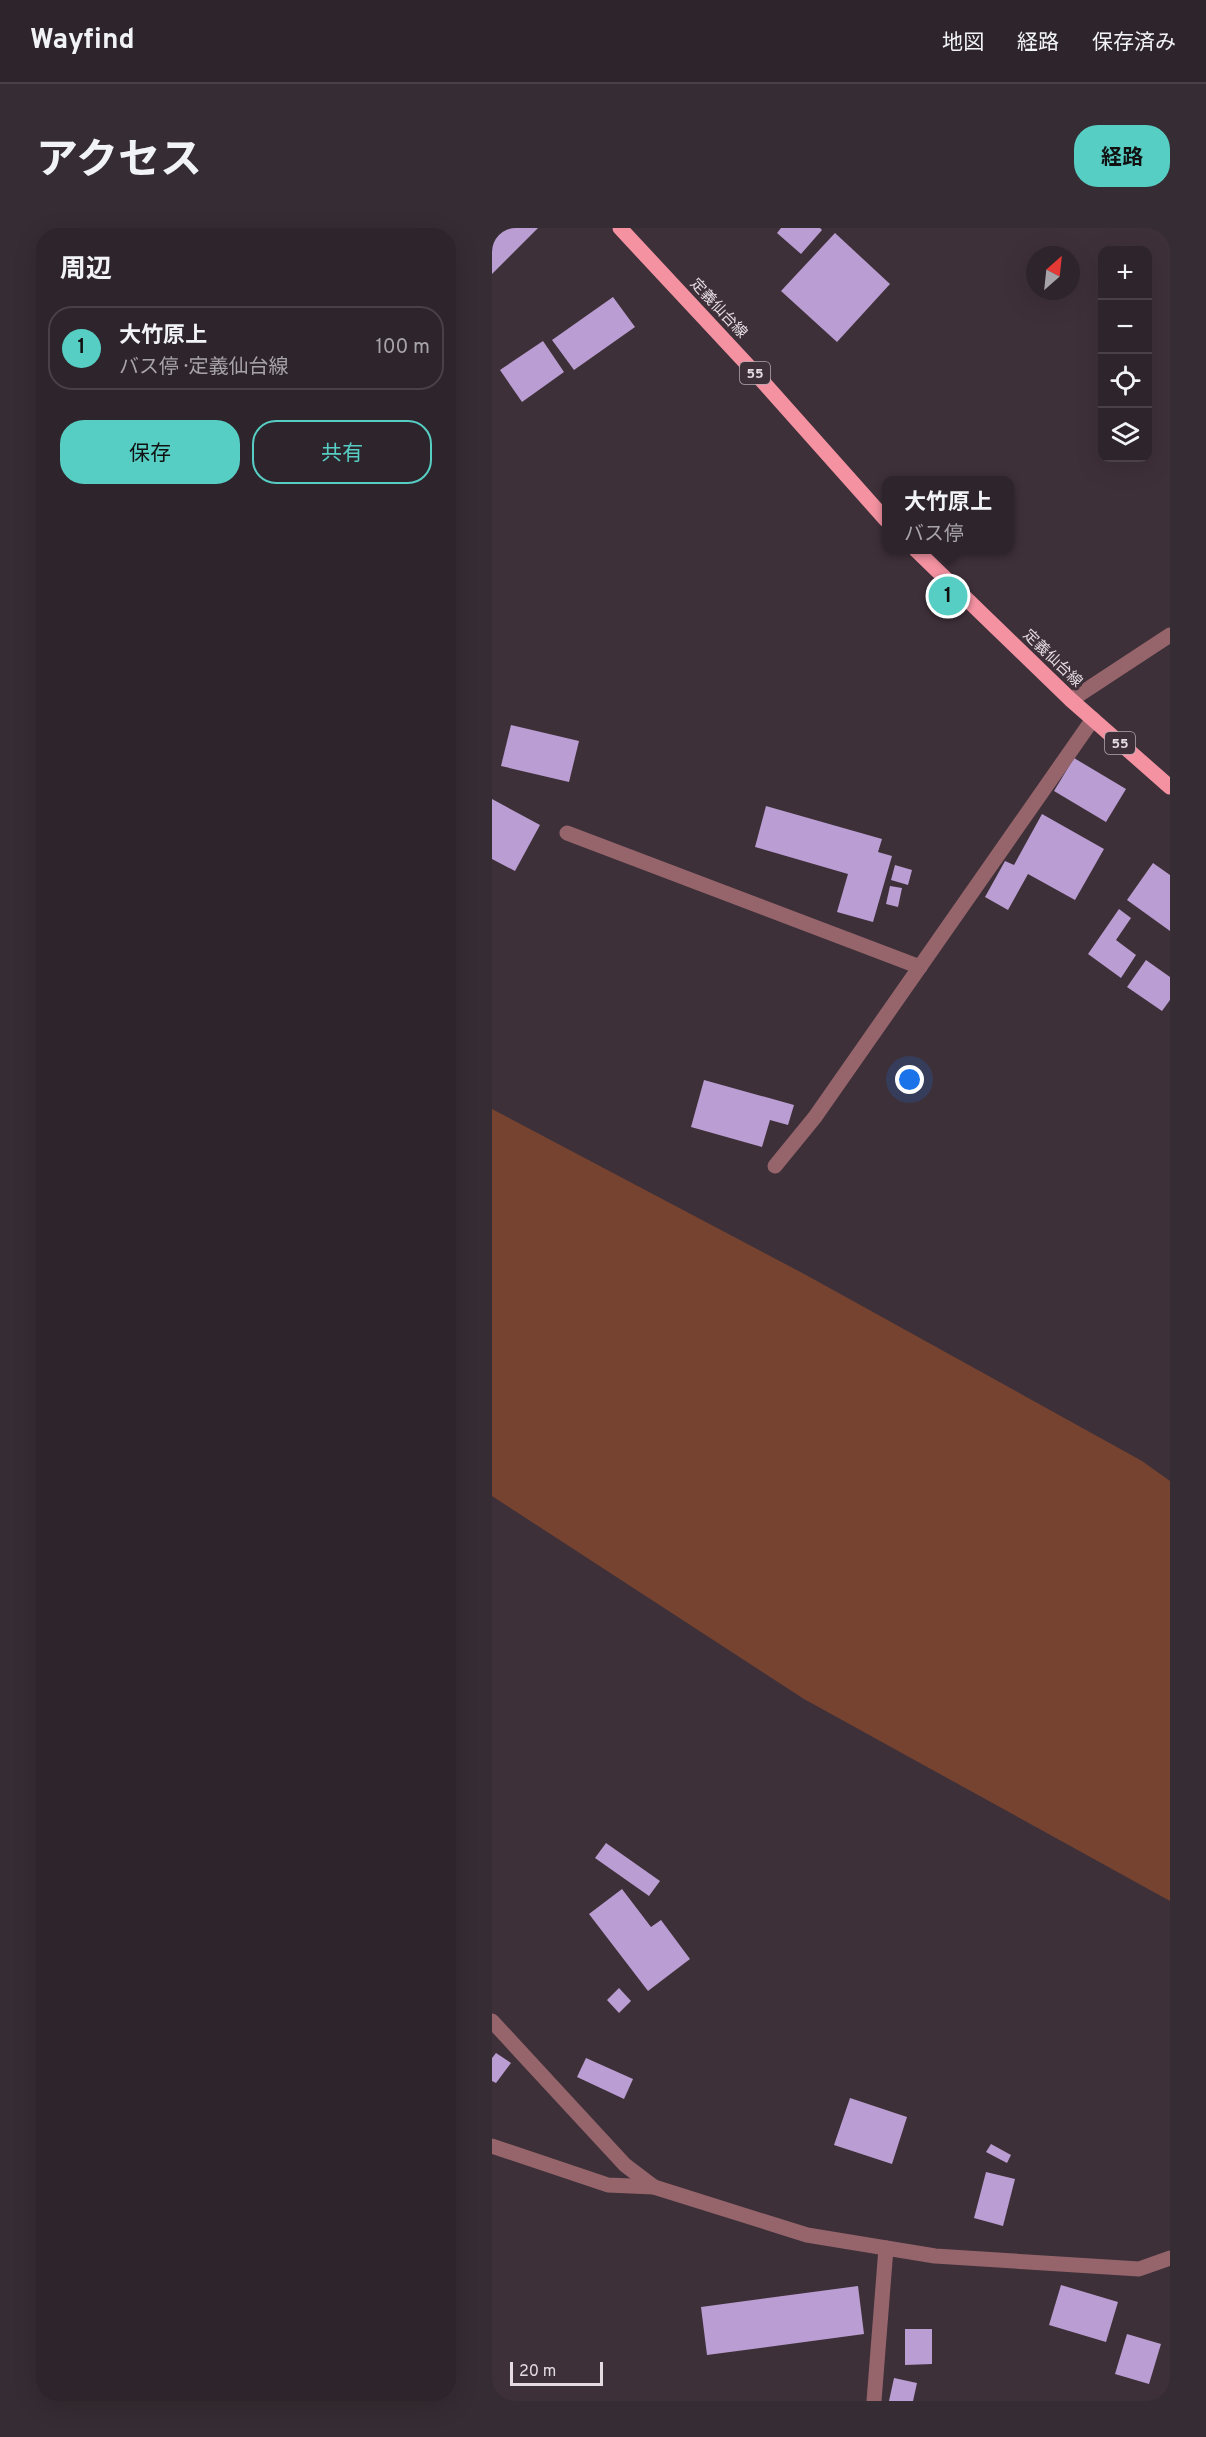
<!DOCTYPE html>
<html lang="ja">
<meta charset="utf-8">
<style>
:root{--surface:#2e242b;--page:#362c33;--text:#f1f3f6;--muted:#a7a4a9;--line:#494147;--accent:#56cec4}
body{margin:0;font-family:Overpass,"Noto Sans JP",sans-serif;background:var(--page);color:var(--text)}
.controls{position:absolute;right:18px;top:18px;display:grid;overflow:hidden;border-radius:12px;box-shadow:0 6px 24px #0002}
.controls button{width:54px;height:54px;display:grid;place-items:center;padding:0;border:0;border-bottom:2px solid var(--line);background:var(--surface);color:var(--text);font:30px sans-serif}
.compass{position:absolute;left:534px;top:18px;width:54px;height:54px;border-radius:50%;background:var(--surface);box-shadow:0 6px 24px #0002;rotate:27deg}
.scale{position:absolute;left:18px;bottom:15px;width:93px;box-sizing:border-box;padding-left:6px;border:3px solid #e4dbe1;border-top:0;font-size:16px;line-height:21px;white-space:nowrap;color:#e4dbe1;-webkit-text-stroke:4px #3e3039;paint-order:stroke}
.you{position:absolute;left:418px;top:852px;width:21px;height:21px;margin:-15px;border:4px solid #fff;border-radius:50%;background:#1a73e8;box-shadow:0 0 0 9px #1a73e833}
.badge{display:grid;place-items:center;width:39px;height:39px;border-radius:50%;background:var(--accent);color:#111;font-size:20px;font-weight:700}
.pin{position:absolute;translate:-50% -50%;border:3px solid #fff;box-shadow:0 2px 6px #0006}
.popup{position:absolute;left:390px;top:248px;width:132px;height:78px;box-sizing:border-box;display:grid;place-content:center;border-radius:12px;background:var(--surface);filter:drop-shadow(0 2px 4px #0005);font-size:20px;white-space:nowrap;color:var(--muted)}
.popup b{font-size:22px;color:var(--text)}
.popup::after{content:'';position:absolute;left:50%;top:100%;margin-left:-12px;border:12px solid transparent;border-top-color:var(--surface)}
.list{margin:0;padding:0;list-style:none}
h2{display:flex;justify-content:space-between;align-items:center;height:78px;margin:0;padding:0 24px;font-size:26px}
h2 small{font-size:20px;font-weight:400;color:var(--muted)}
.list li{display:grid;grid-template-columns:39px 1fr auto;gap:18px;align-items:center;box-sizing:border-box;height:84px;margin:0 12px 12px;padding:0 12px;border:2px solid var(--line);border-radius:24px}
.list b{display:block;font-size:22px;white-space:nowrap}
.list p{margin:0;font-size:20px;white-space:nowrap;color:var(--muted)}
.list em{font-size:20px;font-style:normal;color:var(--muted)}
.actions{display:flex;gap:12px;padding:18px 24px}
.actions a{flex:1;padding:14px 0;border:2px solid var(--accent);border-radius:24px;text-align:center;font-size:21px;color:var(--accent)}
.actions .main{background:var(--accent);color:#111}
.icon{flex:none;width:33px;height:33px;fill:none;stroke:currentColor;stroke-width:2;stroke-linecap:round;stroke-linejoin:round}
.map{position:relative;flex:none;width:678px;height:2173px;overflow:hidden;border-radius:24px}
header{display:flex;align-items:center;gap:36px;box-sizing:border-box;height:84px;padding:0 30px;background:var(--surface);border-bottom:2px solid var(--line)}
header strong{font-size:28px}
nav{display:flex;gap:33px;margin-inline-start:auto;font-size:21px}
.intro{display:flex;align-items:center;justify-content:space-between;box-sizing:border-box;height:144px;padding:0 36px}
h1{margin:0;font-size:42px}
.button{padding:15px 27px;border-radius:24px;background:var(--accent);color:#111;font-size:21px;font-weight:700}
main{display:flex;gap:36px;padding:0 36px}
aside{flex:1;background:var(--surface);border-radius:24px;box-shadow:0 6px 24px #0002}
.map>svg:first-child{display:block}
</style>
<header>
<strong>Wayfind</strong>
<nav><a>地図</a><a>経路</a><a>保存済み</a></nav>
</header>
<div class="intro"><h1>アクセス</h1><a class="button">経路</a></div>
<main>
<aside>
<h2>周辺<small></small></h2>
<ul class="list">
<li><span class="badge">1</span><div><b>大竹原上</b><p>バス停 · 定義仙台線</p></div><em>100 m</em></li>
</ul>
<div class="actions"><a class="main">保存</a><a>共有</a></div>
</aside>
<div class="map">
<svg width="678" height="2173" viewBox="0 0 678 2173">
<rect width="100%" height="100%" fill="#3e3039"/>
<polygon fill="#764330" points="0,881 314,1047 650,1233 678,1253 678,1673 312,1471 0,1268"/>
<g fill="#ba9dd2">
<polygon points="0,0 46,0 0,46"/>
<polygon points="289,0 328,0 330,2 309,26 285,5"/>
<polygon points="343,5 398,56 345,114 289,63"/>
<polygon points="121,69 143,99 82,142 60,112"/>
<polygon points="51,113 72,144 30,174 8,142"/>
<polygon points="19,497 87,513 77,554 9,538"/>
<polygon points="582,530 634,561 614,594 562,563"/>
<polygon points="0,571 48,597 23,643 0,631"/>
<polygon points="274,578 390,611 386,624 400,628 381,694 345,684 356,646 263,619"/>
<polygon points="550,586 612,621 583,672 536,646 516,682 493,669 513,633 522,637"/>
<polygon points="661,635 678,647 678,703 635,672"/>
<polygon points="403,637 420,642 416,657 399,652"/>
<polygon points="398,658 410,660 406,679 394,676"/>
<polygon points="627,681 639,690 624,712 644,727 629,750 596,726"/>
<polygon points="654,732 678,749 678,772 670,783 635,759"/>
<polygon points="212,852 302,877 296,897 278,892 270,919 199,899"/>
<polygon points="114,1615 168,1653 157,1668 103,1630"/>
<polygon points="130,1661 159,1699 169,1692 198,1731 156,1763 97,1686"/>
<polygon points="127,1760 139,1773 127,1785 115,1772"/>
<polygon points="4,1825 19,1835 4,1855 0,1853 0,1830"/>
<polygon points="94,1830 141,1851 132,1871 85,1849"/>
<polygon points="358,1870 415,1889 400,1936 342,1917"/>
<polygon points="499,1916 519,1927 515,1935 494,1924"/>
<polygon points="494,1944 523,1951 511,1998 482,1990"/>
<polygon points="569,2057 626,2074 614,2114 557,2097"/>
<polygon points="366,2058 372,2106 215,2127 209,2079"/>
<polygon points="413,2101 440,2101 440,2136 413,2137"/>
<polygon points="635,2106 669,2116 657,2156 623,2146"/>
<polygon points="402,2150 425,2155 421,2173 397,2173"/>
</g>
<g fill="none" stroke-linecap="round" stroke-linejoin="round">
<g stroke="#96656c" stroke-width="15">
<polyline points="579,472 678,407"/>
<polyline points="75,605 428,739"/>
<polyline points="283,938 323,889 601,491"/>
<polyline points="0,1793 133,1937 162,1959"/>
<polyline points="0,1918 116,1957 162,1959 315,2007 443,2028 647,2041 678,2030"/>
<polyline points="382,2173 394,2020"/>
</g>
<g stroke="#f592a2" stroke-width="15">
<polyline points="128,0 264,146 394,292"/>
<polyline points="424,322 579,472 678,559"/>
</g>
</g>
<g text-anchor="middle" stroke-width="6" stroke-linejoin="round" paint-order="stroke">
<g fill="#3e3039" stroke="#b2a8af" stroke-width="1.5">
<rect x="248" y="134" width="30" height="22" rx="4.5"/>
<rect x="613" y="504" width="30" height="22" rx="4.5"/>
</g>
<g font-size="14" font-weight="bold" fill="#e4dbe1">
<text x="263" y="150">55</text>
<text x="628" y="520">55</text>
</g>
<g font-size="15" fill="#e4dbe1" stroke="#3e3039">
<text transform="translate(227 80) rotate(47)" y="5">定義仙台線</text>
<text transform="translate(561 430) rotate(44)" y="5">定義仙台線</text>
</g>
</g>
</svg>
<div class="controls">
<button>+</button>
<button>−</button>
<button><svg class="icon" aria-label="locate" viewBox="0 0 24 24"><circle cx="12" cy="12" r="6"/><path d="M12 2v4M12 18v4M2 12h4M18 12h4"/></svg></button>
<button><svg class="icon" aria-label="layers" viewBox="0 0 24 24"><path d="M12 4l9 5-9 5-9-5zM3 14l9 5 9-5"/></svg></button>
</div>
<svg class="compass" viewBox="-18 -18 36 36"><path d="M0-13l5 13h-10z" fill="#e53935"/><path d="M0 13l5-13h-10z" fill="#a7a4a9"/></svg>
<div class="scale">20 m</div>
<div class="you"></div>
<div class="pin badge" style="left:456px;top:368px">1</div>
<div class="popup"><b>大竹原上</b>バス停</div>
</div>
</main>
